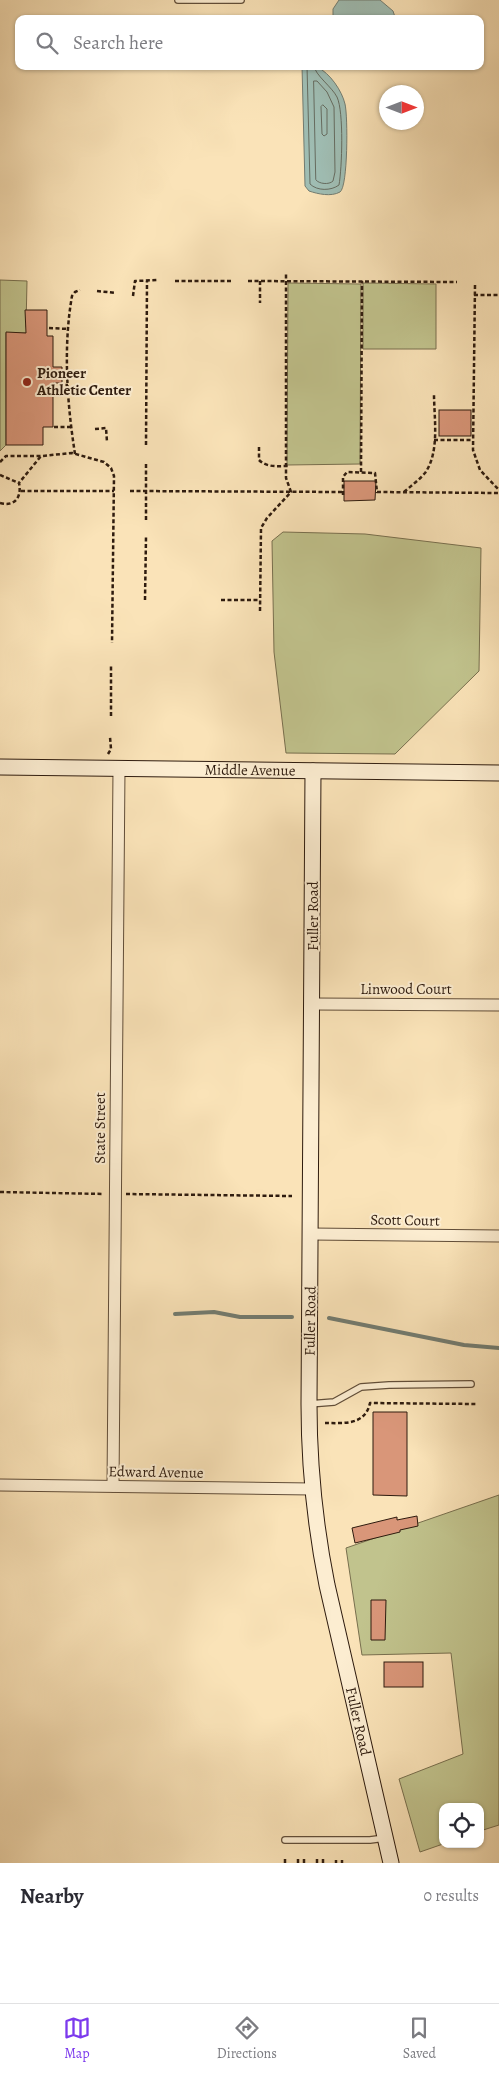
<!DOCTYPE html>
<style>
:root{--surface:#fff;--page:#f2f2f3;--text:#2b2b33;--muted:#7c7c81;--line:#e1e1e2;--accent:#7c3aed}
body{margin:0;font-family:Alegreya,serif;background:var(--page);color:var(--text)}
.controls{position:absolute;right:15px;bottom:15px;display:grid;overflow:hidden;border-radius:10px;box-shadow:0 1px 4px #0004}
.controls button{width:45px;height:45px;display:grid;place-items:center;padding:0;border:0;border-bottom:1px solid var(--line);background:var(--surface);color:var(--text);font:25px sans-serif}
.compass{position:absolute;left:379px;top:85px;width:45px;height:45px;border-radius:50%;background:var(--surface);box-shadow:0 1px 4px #0004;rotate:90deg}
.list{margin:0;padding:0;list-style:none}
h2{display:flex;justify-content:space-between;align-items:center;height:65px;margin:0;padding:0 20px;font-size:21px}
h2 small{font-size:16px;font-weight:400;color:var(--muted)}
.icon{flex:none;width:28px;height:28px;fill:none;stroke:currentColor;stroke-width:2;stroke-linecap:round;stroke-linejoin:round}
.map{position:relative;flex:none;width:499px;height:1863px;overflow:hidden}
.search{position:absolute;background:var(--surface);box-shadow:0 1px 4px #0004;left:15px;right:15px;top:15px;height:55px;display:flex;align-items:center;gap:12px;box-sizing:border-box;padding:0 18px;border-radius:10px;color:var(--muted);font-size:19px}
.sheet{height:140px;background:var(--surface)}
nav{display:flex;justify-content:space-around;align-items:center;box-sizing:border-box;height:70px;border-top:1px solid var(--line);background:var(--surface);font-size:14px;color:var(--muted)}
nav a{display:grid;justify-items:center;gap:2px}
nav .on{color:var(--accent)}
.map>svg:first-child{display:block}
</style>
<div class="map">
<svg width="499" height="1863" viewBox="0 0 499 1863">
<rect width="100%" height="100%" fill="#fae3b8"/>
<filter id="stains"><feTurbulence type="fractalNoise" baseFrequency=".004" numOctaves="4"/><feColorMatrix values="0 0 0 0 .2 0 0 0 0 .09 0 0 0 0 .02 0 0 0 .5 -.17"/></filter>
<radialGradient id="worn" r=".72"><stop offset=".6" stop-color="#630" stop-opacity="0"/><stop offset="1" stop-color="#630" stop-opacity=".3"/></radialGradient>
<g fill="#c1c38d" stroke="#786f4e">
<polygon points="0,280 27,281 26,327 35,333 6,333 6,445 0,451"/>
<polygon points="288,283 361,284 360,464 287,465"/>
<polygon points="363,283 436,284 436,349 363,349"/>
<polygon points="283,532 365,534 481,548 479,671 395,754 286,753 274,652 272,541"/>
<polygon points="499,1495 499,1825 480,1831 480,1807 443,1807 443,1844 420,1852 399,1779 463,1754 451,1653 362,1655 346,1548"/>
</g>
<g fill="#9fbdb3" stroke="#727c71">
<polygon points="339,0 380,0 393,11 395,17 395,19 333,19 333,9"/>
<path d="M302 66C307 66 313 65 317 67 330 73 342 91 345 104 348 116 348 187 340 192 331 197 318 194 309 191L305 186Z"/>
</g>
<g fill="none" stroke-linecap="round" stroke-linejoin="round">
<g stroke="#666c60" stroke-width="1">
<path d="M307 66 310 184C317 191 331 191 339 185 342 168 344 112 337 97 332 87 315 75 314 66"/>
<path d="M314 81H317L327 92 334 107 335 172 333 181C329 185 319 184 316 180Z"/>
<polygon points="323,105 327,109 327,134 324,136 322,134 321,107"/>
</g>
<g stroke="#727c71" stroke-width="4">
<polyline points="175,1314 214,1312 240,1317 292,1317"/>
<polyline points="329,1318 464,1345 499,1348"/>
</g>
</g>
<g fill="#d99679" stroke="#2e1b0e">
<polygon points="25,310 47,310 47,336 53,336 53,367 62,367 62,383 53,383 53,427 43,427 43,445 6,445 6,332 26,333"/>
<rect x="439" y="410" width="32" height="26"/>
<polygon points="344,481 376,481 375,500 344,501"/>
<polygon points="373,1412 407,1412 407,1496 373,1495"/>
<polygon points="417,1516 418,1526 400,1530 400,1532 355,1543 352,1528 397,1517 397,1520"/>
<polygon points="371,1600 386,1600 385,1640 371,1640"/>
<rect x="384" y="1662" width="39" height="25"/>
</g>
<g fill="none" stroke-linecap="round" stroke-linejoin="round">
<defs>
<g id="lane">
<polyline points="178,0 241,0"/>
<polyline points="309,1404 334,1402 361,1387 389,1385 471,1384"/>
<polyline points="285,1840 370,1840 385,1838"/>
</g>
<g id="street">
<polyline points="313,1004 499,1005"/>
<polyline points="311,1234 499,1236"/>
<polyline points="0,1485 312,1489"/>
<polyline points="113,1486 119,769"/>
</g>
<g id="secondary">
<path id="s1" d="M0 767 499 773"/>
<path id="s2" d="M313 771 309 1404C309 1466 315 1525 327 1585L391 1863"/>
</g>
</defs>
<use href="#lane" stroke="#614d38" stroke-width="8"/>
<use href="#street" stroke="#614d38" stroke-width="13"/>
<use href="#secondary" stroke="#2e1b0e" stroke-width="17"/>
<g stroke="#2e1b0e" stroke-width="2.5" stroke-dasharray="4 2.5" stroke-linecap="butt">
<polyline points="175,281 232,281"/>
<polyline points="248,281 457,282"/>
<polyline points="260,281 260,303"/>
<polyline points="475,285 473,450 480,470 499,490"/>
<polyline points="97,291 116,293"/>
<polyline points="474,295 499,295"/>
<polyline points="133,296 135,281 158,280"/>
<polyline points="49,328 69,329"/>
<polyline points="59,385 68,385"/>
<polyline points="54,427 71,427"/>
<polyline points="95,429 106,428 107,442"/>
<polyline points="434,440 472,440"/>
<polyline points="146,445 147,281"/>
<path d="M259 447V460C267 468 279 466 289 466"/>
<path d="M75 454C67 403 63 347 72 296L75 292 80 290"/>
<polyline points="0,462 6,456 42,456 72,453 104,462 111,468 114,476 112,643"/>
<polyline points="361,472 362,281"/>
<polyline points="0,475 19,483"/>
<polyline points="21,491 114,491"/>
<polyline points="130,491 343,492"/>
<path d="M404 492C411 486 419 480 425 473 440 452 434 418 434 394"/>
<polyline points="343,495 343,477 347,472 375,473 377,492 499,493"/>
<path d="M0 503C15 507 22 497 19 483L41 456"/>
<polyline points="146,520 146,462"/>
<polyline points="145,600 146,537"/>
<polyline points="221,600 260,600"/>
<polyline points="260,611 261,528 267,518 291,492 286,478 286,272"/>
<polyline points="111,716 111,665"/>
<polyline points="108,754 111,749 110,737"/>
<polyline points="0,1192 104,1194"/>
<polyline points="126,1194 292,1196"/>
<path d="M325 1423C343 1423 365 1426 370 1403L476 1404"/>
<polyline points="285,1863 285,1859"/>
<polyline points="298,1863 298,1859"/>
<polyline points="304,1863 304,1859"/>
<polyline points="317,1863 317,1859"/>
<polyline points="323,1863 323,1859"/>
<polyline points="336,1863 336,1860"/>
<polyline points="342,1863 342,1860"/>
</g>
<use href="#lane" stroke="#fcedd1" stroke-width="5.5"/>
<use href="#street" stroke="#fcedd1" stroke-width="11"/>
<use href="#secondary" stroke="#fcedd1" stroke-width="15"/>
</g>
<circle fill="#8f2418" stroke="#fcedd1" stroke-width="2" cx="27" cy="382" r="5"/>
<g text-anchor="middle" stroke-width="4" stroke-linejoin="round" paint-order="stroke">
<g font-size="15" font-weight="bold" fill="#2e1b0e" stroke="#fcedd1" text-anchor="start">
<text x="37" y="378">Pioneer<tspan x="37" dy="17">Athletic Center</tspan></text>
</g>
<g font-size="15" fill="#2e1b0e" stroke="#fcedd1">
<text dy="5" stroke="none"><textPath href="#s1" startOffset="250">Middle Avenue</textPath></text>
<text transform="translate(313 916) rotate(-90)" y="5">Fuller Road</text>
<text x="406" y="994">Linwood Court</text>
<text transform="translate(100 1128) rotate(-90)" y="5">State Street</text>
<text transform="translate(405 1220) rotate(1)" y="5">Scott Court</text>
<text transform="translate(310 1321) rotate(-89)" y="5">Fuller Road</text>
<text transform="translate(156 1472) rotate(1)" y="5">Edward Avenue</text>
<text dy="5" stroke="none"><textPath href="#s2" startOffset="955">Fuller Road</textPath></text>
</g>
</g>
<rect width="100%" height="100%" filter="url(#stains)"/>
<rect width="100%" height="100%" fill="url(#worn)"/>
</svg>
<div class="controls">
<button><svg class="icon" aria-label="locate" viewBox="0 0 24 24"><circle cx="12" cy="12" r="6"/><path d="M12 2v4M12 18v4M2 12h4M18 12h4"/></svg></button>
</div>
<svg class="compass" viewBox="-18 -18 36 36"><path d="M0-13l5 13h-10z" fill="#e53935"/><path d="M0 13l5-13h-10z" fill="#7c7c81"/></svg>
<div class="search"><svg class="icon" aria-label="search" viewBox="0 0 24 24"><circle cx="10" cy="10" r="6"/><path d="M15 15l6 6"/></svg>Search here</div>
</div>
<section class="sheet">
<h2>Nearby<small>0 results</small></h2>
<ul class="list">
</ul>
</section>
<nav>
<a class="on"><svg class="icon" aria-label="map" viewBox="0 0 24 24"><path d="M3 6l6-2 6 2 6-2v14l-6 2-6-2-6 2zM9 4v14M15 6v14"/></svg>Map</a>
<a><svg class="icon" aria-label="directions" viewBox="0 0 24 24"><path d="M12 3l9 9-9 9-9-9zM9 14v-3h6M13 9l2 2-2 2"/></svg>Directions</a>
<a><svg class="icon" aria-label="saved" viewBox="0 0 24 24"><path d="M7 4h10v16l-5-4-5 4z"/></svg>Saved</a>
</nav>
